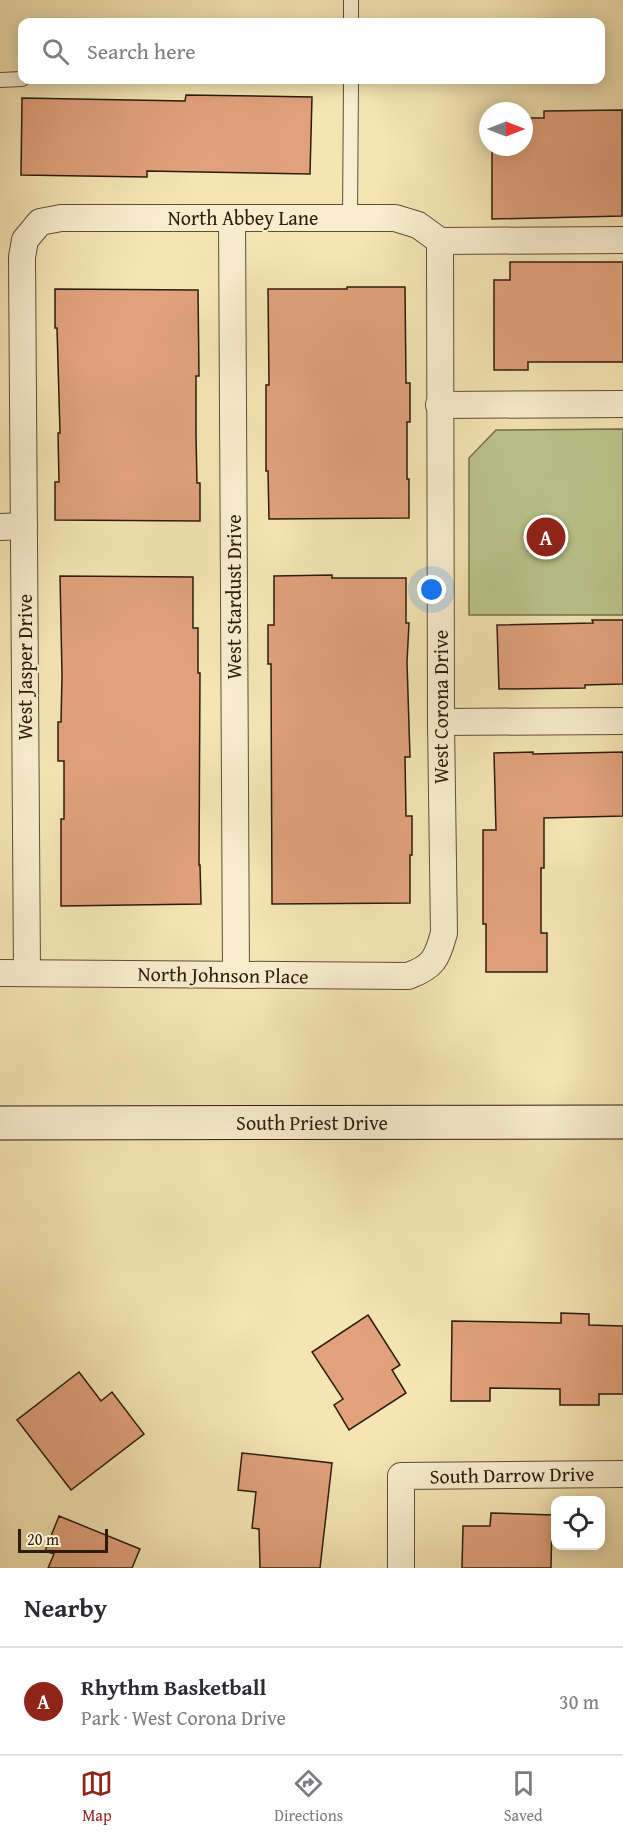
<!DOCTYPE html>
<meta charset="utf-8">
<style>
:root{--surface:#fff;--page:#f2f2f3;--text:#2b2b33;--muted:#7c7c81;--line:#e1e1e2;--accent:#8f2418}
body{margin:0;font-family:"Gentium Book Plus",serif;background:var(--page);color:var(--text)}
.controls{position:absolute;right:18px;bottom:18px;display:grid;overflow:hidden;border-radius:12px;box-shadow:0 3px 15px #0003}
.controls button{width:54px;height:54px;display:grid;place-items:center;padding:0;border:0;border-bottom:2px solid var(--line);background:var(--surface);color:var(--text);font:30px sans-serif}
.compass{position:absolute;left:479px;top:102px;width:54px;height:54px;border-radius:50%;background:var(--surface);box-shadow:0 3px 15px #0003;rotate:90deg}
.scale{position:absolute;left:18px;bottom:15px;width:90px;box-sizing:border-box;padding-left:6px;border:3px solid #2e1b0e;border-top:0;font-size:16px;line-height:21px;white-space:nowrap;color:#2e1b0e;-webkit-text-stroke:4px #f8eece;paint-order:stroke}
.you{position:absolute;left:432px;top:590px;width:21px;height:21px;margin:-15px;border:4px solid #fff;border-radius:50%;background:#1a73e8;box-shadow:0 0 0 9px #1a73e833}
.badge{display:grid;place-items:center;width:39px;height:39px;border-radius:50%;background:var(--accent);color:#fff;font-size:20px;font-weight:700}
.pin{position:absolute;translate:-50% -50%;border:3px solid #fff;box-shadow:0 2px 6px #0006}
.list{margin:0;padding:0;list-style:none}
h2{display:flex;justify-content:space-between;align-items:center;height:78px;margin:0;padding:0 24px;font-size:26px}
h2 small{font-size:20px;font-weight:400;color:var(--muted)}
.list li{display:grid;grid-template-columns:39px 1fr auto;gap:18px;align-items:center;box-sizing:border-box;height:108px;padding:0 24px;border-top:2px solid var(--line)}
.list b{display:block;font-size:22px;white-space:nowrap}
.list p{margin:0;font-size:20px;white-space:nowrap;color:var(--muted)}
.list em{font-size:20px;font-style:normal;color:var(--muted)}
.icon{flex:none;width:33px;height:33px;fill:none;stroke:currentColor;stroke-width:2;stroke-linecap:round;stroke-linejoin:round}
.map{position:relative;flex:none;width:623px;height:1568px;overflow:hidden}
.search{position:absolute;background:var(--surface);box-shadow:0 3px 15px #0003;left:18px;right:18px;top:18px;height:66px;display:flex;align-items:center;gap:15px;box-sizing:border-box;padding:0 21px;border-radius:12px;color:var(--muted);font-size:22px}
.sheet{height:186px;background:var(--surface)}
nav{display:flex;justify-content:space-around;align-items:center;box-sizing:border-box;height:84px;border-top:2px solid var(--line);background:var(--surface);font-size:16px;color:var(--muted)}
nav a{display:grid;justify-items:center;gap:3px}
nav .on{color:var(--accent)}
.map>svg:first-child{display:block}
</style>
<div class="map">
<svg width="623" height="1568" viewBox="0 0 623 1568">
<rect width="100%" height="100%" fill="#f4e5b3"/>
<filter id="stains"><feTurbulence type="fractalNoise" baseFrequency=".00333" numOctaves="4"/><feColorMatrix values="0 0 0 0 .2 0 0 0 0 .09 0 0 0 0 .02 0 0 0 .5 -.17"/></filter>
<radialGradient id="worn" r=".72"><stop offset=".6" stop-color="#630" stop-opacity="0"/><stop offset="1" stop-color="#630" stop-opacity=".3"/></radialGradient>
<polygon fill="#bbc58c" stroke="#74704d" stroke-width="1.5" points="623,429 623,615 469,615 469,458 496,430"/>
<g fill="#e0a17b" stroke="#2e1b0e" stroke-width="1.5">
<polygon points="186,95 312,97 310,174 147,171 147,177 21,175 22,98 185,101"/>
<polygon points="622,110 622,216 492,219 492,147 524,147 524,118 544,118 544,111"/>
<polygon points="510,262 623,262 623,362 528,362 528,370 494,370 494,280 510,280"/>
<polygon points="347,287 405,287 406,383 410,383 410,422 407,422 407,479 409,479 409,518 269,519 268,471 266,471 266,385 269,385 268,289 347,289"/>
<polygon points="55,289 198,290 199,376 196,376 196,435 197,483 200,483 200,521 55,520 55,482 59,482 58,433 60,433 57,328 55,328"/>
<polygon points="332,575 332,578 406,578 406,623 409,623 407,662 410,757 405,757 406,816 412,816 412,855 410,855 410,903 272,904 271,664 268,664 268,625 274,625 274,576"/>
<polygon points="60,576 193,577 193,628 198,628 198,673 200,673 199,865 200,865 201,904 61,906 61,819 64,819 64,761 58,761 58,722 61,722 62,675"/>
<polygon points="592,620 623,620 623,684 585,685 585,688 499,689 497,625 593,623"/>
<polygon points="533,752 533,754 623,752 623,816 544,818 544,868 541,868 541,933 547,933 547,972 486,972 486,924 483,924 483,830 496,830 494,753"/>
<polygon points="561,1313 589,1314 589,1325 623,1326 623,1394 599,1394 599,1405 560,1405 560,1389 490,1388 490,1401 451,1401 452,1321 561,1323"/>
<polygon points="368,1315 400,1365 392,1370 406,1393 349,1430 334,1405 343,1399 312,1352"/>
<polygon points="79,1372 101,1401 112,1392 144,1434 71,1490 17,1420"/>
<polygon points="242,1453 332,1463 320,1568 260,1568 259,1529 252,1528 256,1492 238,1490"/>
<polygon points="491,1513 552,1515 551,1568 462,1568 463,1526 490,1526"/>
<polygon points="59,1516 140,1549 132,1568 48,1568 54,1554 45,1551"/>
</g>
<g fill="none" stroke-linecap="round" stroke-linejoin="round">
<defs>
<g id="service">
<polyline points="351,22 351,0"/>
<polyline points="0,80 22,79"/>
<polyline points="350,218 351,80"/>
</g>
<g id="minor">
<polyline points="232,218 236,975"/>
<polyline points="440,241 623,240"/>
<polyline points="439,405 623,404"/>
<polyline points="0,527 24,526"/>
<polyline points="441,722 623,721"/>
<path d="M0 973 408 976C433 967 437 959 444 933L441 722 440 241"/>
<polyline points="27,973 22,257 25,240 40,222 61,218 395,218 418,225 440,241"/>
<polyline points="401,1568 401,1476 623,1474"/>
</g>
<polyline id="secondary" points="0,1123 623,1122"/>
</defs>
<use href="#service" stroke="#604e37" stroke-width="16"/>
<use href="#minor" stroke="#604e37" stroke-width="28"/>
<use href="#secondary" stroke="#2e1b0e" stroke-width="35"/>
<use href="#service" stroke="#f8eece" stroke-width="14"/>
<use href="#minor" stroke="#f8eece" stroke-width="26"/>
<use href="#secondary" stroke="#f8eece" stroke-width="33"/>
</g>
<g text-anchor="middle" stroke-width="4.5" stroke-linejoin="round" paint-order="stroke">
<g font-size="20" fill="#2e1b0e" stroke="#f8eece">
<text x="243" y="225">North Abbey Lane</text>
<text transform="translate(234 597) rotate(-90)" y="7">West Stardust Drive</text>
<text transform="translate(25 667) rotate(-90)" y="7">West Jasper Drive</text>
<text transform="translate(441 707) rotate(-90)" y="7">West Corona Drive</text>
<text transform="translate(223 975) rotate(1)" y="7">North Johnson Place</text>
<text x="312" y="1130">South Priest Drive</text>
<text transform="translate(512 1475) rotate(-1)" y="7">South Darrow Drive</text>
</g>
</g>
<rect width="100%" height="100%" filter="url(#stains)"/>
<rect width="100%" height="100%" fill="url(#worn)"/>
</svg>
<div class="controls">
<button><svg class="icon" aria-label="locate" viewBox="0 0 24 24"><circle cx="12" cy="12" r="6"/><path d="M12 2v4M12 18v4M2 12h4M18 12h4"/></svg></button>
</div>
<svg class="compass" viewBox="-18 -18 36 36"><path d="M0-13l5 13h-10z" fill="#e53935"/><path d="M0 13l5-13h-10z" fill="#7c7c81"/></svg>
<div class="scale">20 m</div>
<div class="you"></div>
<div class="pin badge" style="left:546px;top:537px">A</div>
<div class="search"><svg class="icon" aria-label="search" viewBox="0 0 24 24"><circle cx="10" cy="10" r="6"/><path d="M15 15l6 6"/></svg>Search here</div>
</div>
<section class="sheet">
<h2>Nearby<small></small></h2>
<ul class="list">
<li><span class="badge">A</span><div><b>Rhythm Basketball</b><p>Park · West Corona Drive</p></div><em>30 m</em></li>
</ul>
</section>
<nav>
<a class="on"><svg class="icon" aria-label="map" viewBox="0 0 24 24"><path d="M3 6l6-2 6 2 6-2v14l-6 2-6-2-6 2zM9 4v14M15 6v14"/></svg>Map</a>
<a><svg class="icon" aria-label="directions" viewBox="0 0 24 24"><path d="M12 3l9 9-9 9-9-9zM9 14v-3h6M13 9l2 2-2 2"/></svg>Directions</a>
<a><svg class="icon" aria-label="saved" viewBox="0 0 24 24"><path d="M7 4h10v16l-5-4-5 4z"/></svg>Saved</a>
</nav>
